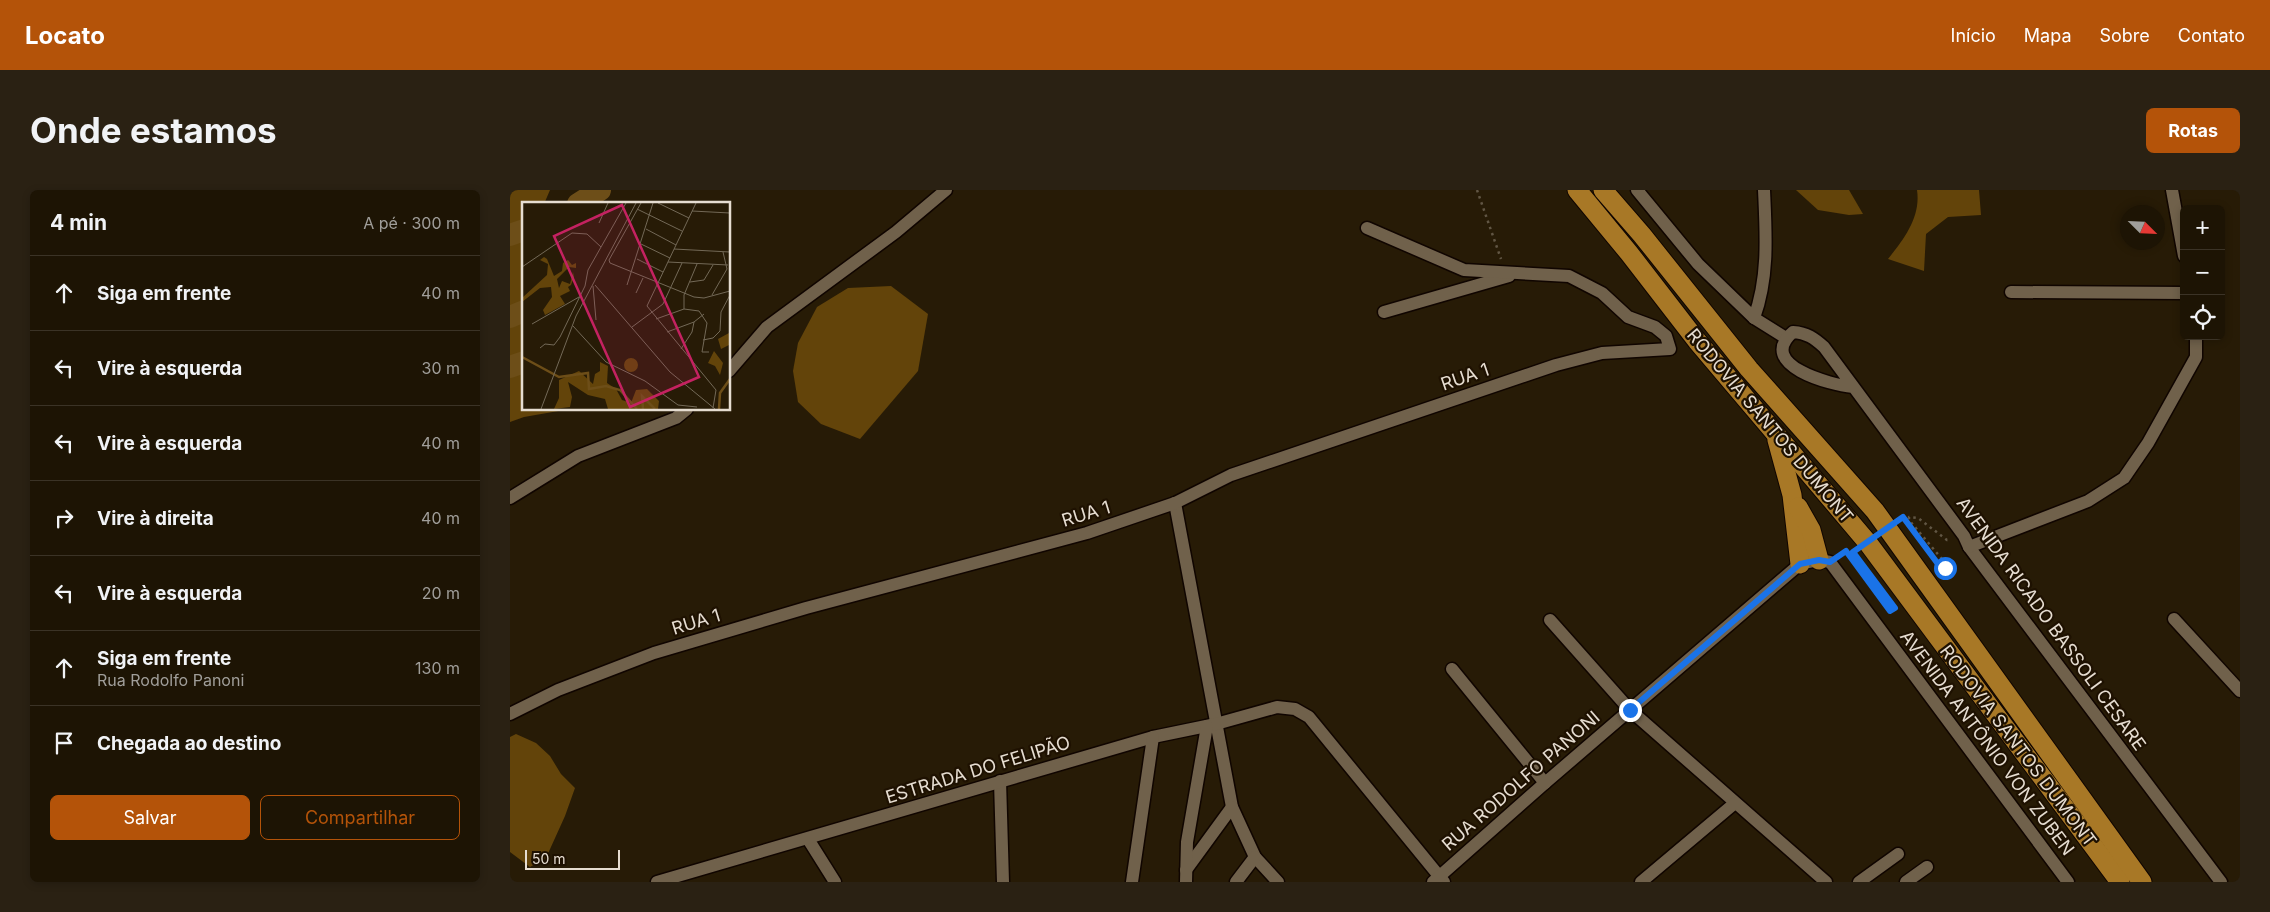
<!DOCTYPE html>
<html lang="pt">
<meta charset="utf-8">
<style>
:root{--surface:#1d1404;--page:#2a2113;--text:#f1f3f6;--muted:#a09e9a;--line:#3b3326;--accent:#b45309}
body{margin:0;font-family:Inter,sans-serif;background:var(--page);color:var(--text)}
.controls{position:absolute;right:15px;top:15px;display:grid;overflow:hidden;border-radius:8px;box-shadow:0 2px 8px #0003}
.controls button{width:45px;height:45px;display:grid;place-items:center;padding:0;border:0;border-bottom:1px solid var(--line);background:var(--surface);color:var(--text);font:25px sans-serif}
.compass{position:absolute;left:1610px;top:15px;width:45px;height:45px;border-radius:50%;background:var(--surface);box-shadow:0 2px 8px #0003;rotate:114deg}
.scale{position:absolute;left:15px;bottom:12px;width:95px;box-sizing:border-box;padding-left:5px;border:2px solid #e6ddd1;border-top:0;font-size:14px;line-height:18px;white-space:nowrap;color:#e6ddd1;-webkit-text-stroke:4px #1e1101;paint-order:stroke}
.stop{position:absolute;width:15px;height:15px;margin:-11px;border:4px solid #1a73e8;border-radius:50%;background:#fff}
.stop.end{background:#1a73e8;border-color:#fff;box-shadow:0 1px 5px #0008}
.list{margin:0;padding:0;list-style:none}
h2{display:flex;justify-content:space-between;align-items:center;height:65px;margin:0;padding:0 20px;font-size:21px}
h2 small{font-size:16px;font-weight:400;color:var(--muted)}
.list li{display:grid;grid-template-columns:32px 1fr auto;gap:15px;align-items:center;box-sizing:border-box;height:75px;padding:0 20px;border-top:1px solid var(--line)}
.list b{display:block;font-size:19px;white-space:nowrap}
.list p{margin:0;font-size:16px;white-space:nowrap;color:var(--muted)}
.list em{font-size:16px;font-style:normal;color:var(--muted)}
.actions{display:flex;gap:10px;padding:15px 20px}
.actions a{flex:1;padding:11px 0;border:1px solid var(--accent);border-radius:8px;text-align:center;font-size:18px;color:var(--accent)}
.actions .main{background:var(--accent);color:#fff}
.icon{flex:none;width:28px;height:28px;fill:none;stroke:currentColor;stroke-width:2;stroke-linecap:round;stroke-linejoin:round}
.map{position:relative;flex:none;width:1730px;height:692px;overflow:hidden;border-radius:8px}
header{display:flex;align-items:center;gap:30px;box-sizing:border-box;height:70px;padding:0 25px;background:var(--accent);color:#fff}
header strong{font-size:24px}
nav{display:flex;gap:28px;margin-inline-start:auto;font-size:18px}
.intro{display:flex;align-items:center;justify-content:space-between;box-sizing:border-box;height:120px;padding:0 30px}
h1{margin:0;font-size:35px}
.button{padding:12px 22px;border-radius:8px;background:var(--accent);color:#fff;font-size:18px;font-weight:700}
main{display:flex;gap:30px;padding:0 30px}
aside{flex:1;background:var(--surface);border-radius:8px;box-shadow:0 2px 8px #0003}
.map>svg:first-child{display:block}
</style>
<header>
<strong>Locato</strong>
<nav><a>Início</a><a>Mapa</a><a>Sobre</a><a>Contato</a></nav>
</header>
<div class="intro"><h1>Onde estamos</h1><a class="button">Rotas</a></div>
<main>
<aside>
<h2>4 min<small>A pé · 300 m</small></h2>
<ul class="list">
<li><svg class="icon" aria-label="ahead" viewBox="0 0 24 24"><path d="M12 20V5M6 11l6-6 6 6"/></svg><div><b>Siga em frente</b></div><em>40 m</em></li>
<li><svg class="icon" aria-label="left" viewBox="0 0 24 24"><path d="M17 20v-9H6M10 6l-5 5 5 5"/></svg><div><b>Vire à esquerda</b></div><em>30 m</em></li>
<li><svg class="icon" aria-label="left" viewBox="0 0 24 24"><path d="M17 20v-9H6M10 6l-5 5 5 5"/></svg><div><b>Vire à esquerda</b></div><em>40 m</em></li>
<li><svg class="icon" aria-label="right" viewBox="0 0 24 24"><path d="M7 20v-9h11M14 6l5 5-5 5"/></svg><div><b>Vire à direita</b></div><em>40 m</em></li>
<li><svg class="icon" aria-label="left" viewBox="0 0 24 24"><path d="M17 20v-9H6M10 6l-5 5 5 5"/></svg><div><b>Vire à esquerda</b></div><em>20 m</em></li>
<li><svg class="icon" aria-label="ahead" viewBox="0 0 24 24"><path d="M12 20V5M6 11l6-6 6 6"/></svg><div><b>Siga em frente</b><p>Rua Rodolfo Panoni</p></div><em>130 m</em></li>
<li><svg class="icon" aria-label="arrive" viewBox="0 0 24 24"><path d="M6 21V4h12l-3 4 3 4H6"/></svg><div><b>Chegada ao destino</b></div></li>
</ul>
<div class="actions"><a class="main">Salvar</a><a>Compartilhar</a></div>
</aside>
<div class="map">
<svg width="1730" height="692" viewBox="0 0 1730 692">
<rect width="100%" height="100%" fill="#271b06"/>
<g fill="#63440a">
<polygon points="0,0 40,0 34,14 14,14 14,219 60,219 14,227 0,232"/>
<polygon points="1286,0 1339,0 1353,24 1339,25 1308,20"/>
<path d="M1407 0H1469L1471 25 1438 27 1416 44 1414 81 1378 69C1394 49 1411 27 1407 0Z"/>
<polygon points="381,96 418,124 408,181 350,249 311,234 288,212 283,181 288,153 307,117 338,98"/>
<polygon points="6,544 26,553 40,566 51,584 65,598 55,626 36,668 20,677 0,662 0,547"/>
</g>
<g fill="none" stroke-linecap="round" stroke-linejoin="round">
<g stroke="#6d4e18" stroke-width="22">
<polyline points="68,14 90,0"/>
<polyline points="0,45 14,40"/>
<polyline points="0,127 14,121"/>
<polyline points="0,177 14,172"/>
</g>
<defs>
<g id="minor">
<polyline points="1127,0 1188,74 1244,128 1276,148"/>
<polyline points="1662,0 1674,66"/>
<polyline points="1501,102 1674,103"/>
<polyline points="874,122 999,86"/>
<path d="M1244 128C1259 87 1256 44 1254 0"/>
<polyline points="219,181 257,137 386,42 436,0"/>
<path d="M1343 197C1321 195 1245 175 1283 142 1297 143 1304 148 1314 157L1454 346 1459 357 1711 692"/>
<polyline points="0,308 68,266 166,228 177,219"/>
<polyline points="665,313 722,617 745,667 768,692"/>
<polyline points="1459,357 1578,311 1614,288 1638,253 1686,167 1686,146"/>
<polyline points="1664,429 1730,501"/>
<polyline points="1040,430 1120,520 1316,692"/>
<polyline points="942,479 1035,593"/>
<polyline points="0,524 48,500 144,463 296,418 577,343 665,313 721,285 1046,175 1092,163 1160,159 1156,146 1145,137 1118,127 1092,103 1059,86 954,80 857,38"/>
<polyline points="490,591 493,692"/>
<polyline points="298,649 325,692"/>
<polyline points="676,680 722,617"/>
<polyline points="147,692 643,547 706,534 767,517 785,519 799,527 934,692"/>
<polyline points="622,692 643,547"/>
<polyline points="676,692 677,652 697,536"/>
<polyline points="726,692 745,667"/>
<polyline points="923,692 1035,593 1290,374 1309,370 1320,372 1558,692"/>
<polyline points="1131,692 1225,613"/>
<polyline points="1349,692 1388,664"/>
<polyline points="1396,692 1417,677"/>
</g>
<g id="highway">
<polyline points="1067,0 1119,63 1187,151 1358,353 1610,692"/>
<polyline points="1093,0 1132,45 1239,179 1365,321 1632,692"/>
<polyline points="1267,250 1282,305 1290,374"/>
<polyline points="1288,317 1301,340 1309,370"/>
</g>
</defs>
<use href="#minor" stroke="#100500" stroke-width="15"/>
<use href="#highway" stroke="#100500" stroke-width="21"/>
<g stroke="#615644" stroke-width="2.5" stroke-dasharray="2.5 4" stroke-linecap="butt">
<polyline points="967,0 991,69"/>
<polyline points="1393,327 1431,378 1437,375 1399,330 1399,327 1408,328 1437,350 1441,349"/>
<polyline points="1330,366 1336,361 1380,421 1385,418 1373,402"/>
</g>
<use href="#minor" stroke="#70614b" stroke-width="12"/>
<use href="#highway" stroke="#a87826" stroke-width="19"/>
<polyline stroke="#615644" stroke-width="2.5" stroke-dasharray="2.5 4" stroke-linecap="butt" points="1343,362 1393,327"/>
</g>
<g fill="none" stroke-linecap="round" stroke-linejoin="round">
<polyline stroke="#1a73e8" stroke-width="6" points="1120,520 1290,374 1309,370 1320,372 1336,361 1380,421 1385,418 1343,362 1393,327 1431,378 1435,378"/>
</g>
<g text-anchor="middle" stroke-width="4.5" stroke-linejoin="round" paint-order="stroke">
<g font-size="18" fill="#e6ddd1" stroke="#1e1101">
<text transform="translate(955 187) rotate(-19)" y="6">RUA 1</text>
<text transform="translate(1260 236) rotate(50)" y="6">RODOVIA SANTOS DUMONT</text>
<text transform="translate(576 324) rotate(-17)" y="6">RUA 1</text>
<text transform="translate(186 432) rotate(-17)" y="6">RUA 1</text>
<text transform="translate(1541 434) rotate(54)" y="6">AVENIDA RICADO BASSOLI CESARE</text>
<text transform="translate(1477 553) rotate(53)" y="6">AVENIDA ANTÔNIO VON ZUBEN</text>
<text transform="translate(1508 556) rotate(53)" y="6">RODOVIA SANTOS DUMONT</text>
<text transform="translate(468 580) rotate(-17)" y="6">ESTRADA DO FELIPÃO</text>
<text transform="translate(1011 591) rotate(-41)" y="6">RUA RODOLFO PANONI</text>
</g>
</g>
<g transform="translate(12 12)">
<rect width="208" height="208" fill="#271b06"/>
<path d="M22 55 25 57 32 74 40 69 41 61 46 58 50 63 54 61V66L47 65 35 77 37 86 40 79 48 82 51 70 52 75 49 83 46 85 48 89 38 94 43 102 23 113 21 108 30 95 29 85 18 86 0 100V96L25 73 26 62 18 58ZM207 131V143L199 147 196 137ZM192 149 201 161 198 173 193 164 186 161ZM102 163a7 7 0 1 1 14 0a7 7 0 1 1-14 0ZM78 160 86 164 85 181 94 187 100 198 109 201 114 188 125 187 137 199 136 207H86L83 197 66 193 46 180 50 195 48 205 32 207 37 196V178L57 169 71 182 73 172 78 169Z" fill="#63440a"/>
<path fill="none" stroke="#6d4e18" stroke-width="2.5" d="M0 155 37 175 66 171 67 187 84 184 98 188 115 207M121 207 120 194 133 207M197 207 198 191 208 177"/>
<path fill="none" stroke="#736957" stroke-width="1" d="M119 1 87 58 88 61 172 95 182 96 208 89M136 1 167 16M174 1 125 104 194 188 191 206M115 7 160 29M170 9 208 11M77 21 86 1M124 27 154 43M119 42 148 56M152 47 208 50M115 57 141 70M146 60 206 63M0 65 50 31 65 32 79 45M168 80 182 78 191 63M73 83 148 170 193 207M105 83 131 1M71 84 74 118M114 91 121 76M190 93 205 67 201 50M162 107V93L175 62M134 117 162 107 177 109 185 121 180 150H187M10 122 57 95M51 124 84 160 123 179 156 203 175 205M110 125 141 102 160 61M145 130 172 120 182 112M181 138 191 136 198 129 199 110 208 93M18 146 23 142 32 143 38 135 63 84 66 68 104 1M159 147 170 130 172 120M19 207 54 114 114 1"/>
<path fill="#c42261" fill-opacity="0.15" stroke="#c42261" stroke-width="2.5" d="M100 3 177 175 108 205 32 34Z"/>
<rect width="208" height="208" fill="none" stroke="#e6ddd1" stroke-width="2.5"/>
</g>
</svg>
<div class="controls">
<button>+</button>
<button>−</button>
<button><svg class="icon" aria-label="locate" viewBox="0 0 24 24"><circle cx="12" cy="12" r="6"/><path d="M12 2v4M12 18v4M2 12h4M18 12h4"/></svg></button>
</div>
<svg class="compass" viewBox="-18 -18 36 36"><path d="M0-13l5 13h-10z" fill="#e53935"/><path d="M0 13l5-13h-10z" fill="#a09e9a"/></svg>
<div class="scale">50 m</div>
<div class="stop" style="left:1435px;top:378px"></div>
<div class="stop end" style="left:1120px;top:520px"></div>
</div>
</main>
